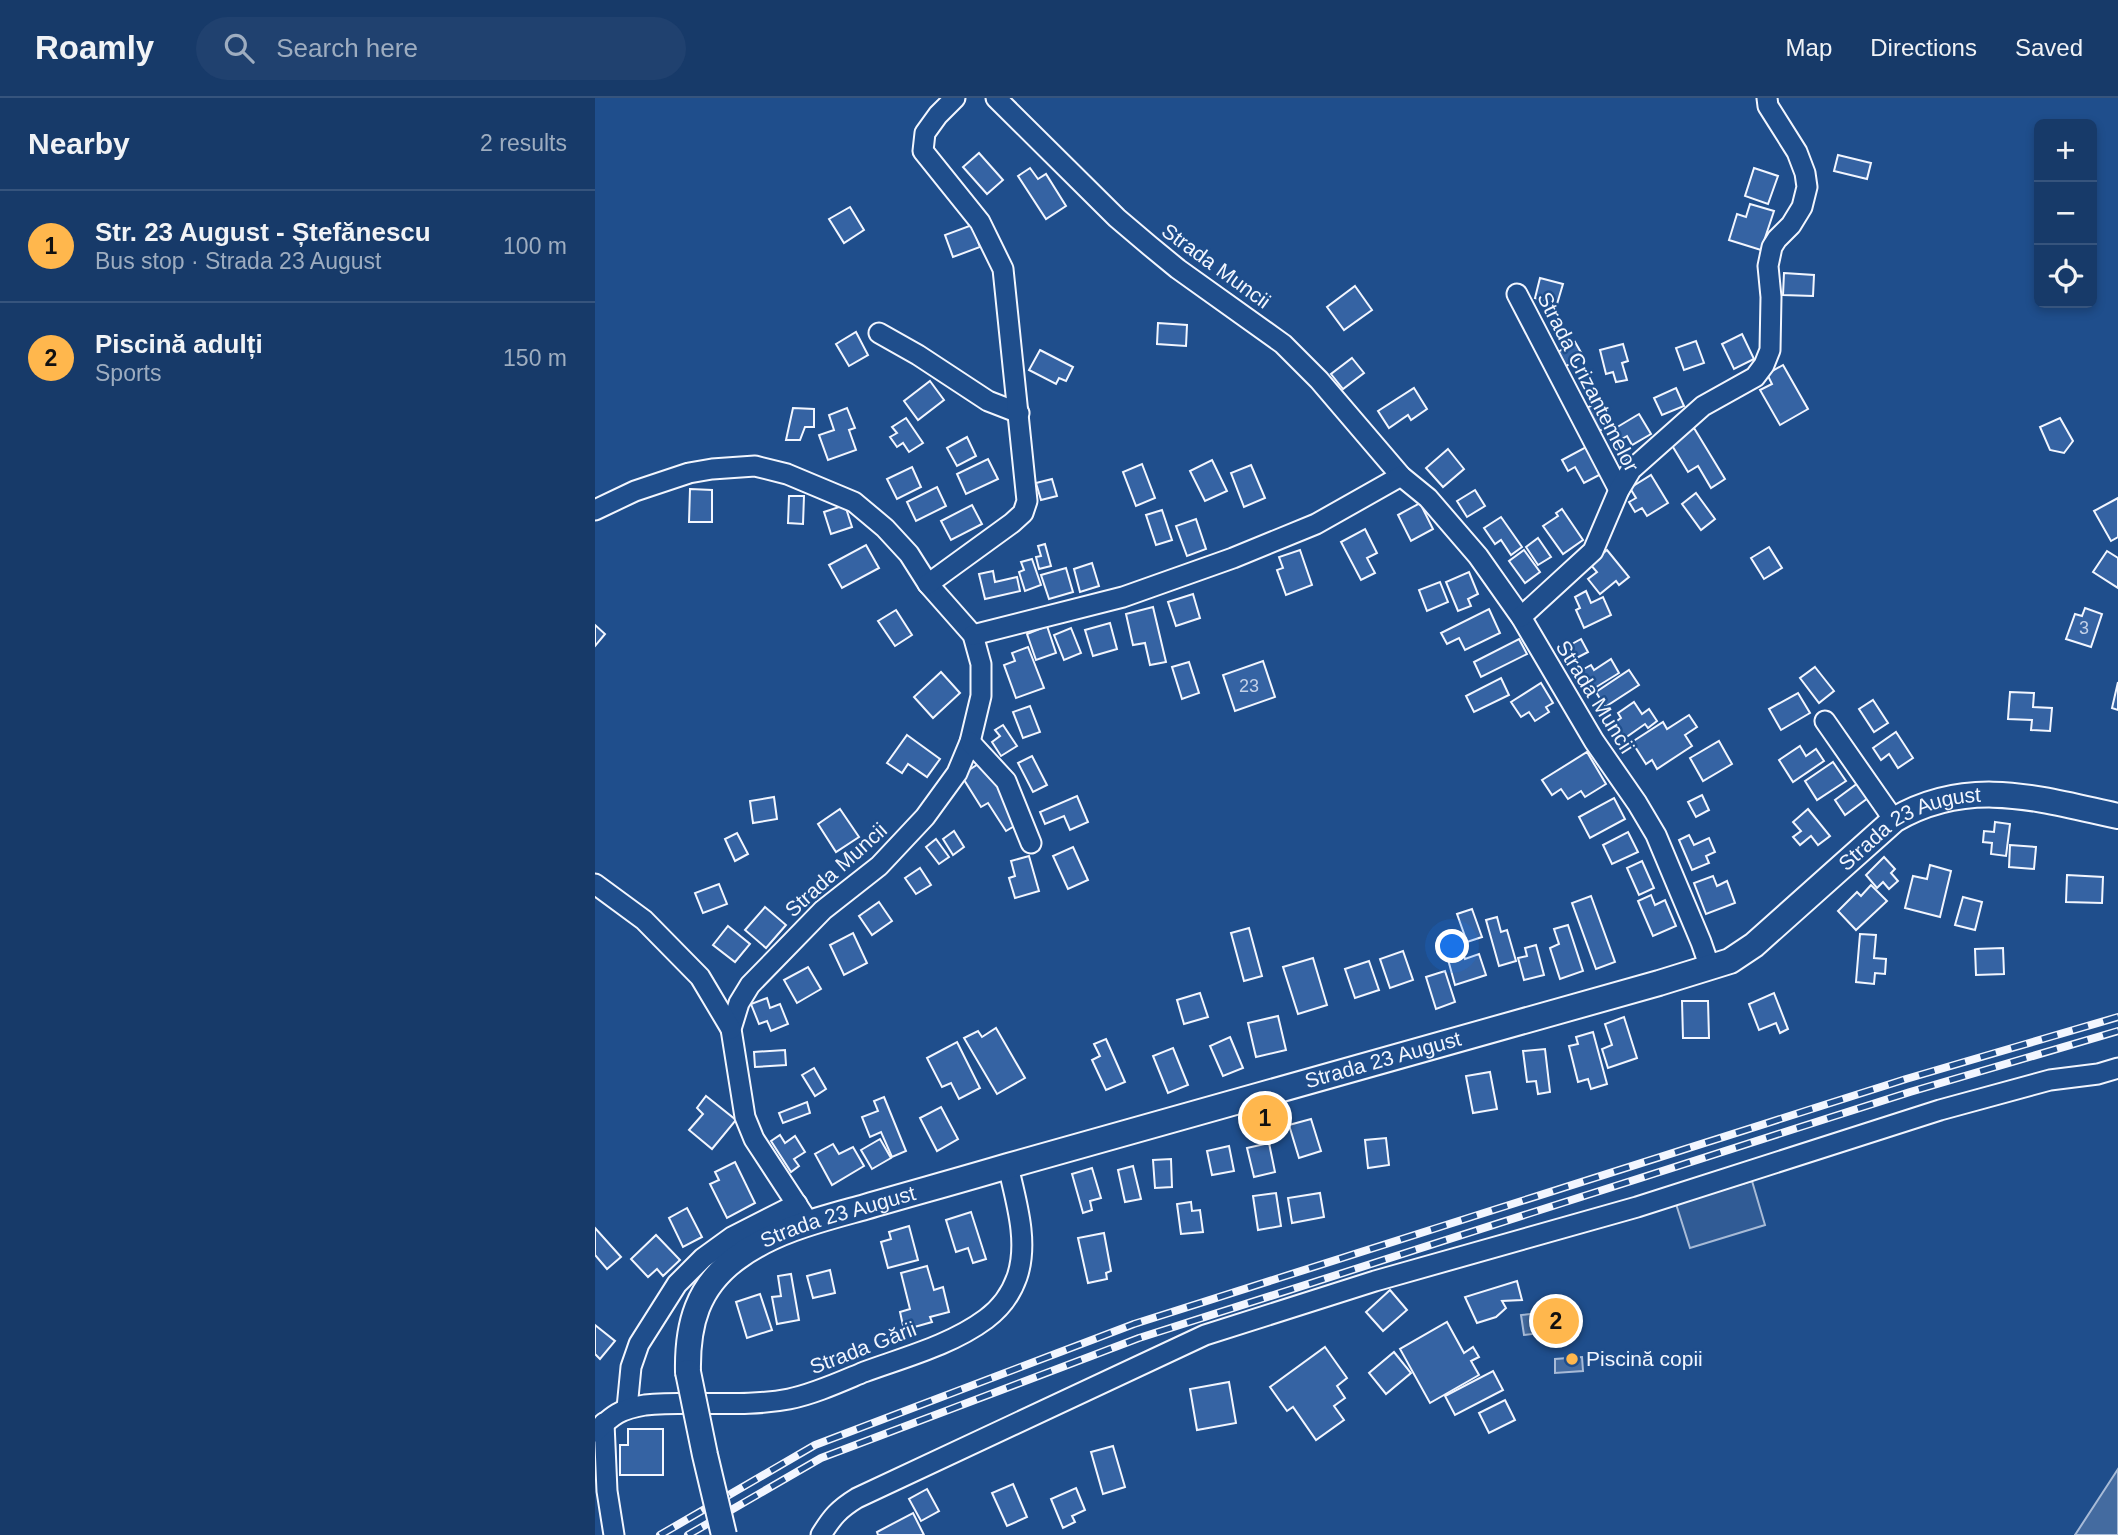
<!DOCTYPE html>
<meta charset="utf-8">
<style>
:root{--surface:#173a69;--page:#20416f;--text:#f1f3f6;--muted:#9eadc0;--line:#36547d;--accent:#ffb74d}
body{margin:0;font-family:Arial,sans-serif;background:var(--page);color:var(--text)}
.controls{position:absolute;right:21px;top:21px;display:grid;overflow:hidden;border-radius:10px;box-shadow:0 4px 10px #0003}
.controls button{width:63px;height:63px;display:grid;place-items:center;padding:0;border:0;border-bottom:2px solid var(--line);background:var(--surface);color:var(--text);font:35px sans-serif}
.you{position:absolute;left:858px;top:849px;width:24px;height:24px;margin:-18px;border:5px solid #fff;border-radius:50%;background:#1a73e8;box-shadow:0 0 0 10px #1a73e833}
.badge{display:grid;place-items:center;width:46px;height:46px;border-radius:50%;background:var(--accent);color:#111;font-size:23px;font-weight:700}
.pin{position:absolute;translate:-50% -50%;border:4px solid #fff;box-shadow:0 2px 7px #0006}
.list{margin:0;padding:0;list-style:none}
h2{display:flex;justify-content:space-between;align-items:center;height:91px;margin:0;padding:0 28px;font-size:30px}
h2 small{font-size:23px;font-weight:400;color:var(--muted)}
.list li{display:grid;grid-template-columns:46px 1fr auto;gap:21px;align-items:center;box-sizing:border-box;height:112px;padding:0 28px;border-top:2px solid var(--line)}
.list b{display:block;font-size:26px;white-space:nowrap}
.list p{margin:0;font-size:23px;white-space:nowrap;color:var(--muted)}
.list em{font-size:23px;font-style:normal;color:var(--muted)}
.icon{flex:none;width:38px;height:38px;fill:none;stroke:currentColor;stroke-width:2;stroke-linecap:round;stroke-linejoin:round}
.map{position:relative;flex:none;width:1523px;height:1437px;overflow:hidden}
header{display:flex;align-items:center;gap:42px;box-sizing:border-box;height:98px;padding:0 35px;background:var(--surface);border-bottom:2px solid var(--line)}
header strong{font-size:33px}
nav{display:flex;gap:38px;margin-inline-start:auto;font-size:24px}
.search{width:490px;height:63px;background:var(--page);display:flex;align-items:center;gap:18px;box-sizing:border-box;padding:0 24px;border-radius:38px;color:var(--muted);font-size:26px}
main{display:flex}
aside{flex:1;background:var(--surface)}
.map>svg:first-child{display:block}
</style>
<header>
<strong>Roamly</strong>
<div class="search"><svg class="icon" aria-label="search" viewBox="0 0 24 24"><circle cx="10" cy="10" r="6"/><path d="M15 15l6 6"/></svg>Search here</div>
<nav><a>Map</a><a>Directions</a><a>Saved</a></nav>
</header>
<main>
<aside>
<h2>Nearby<small>2 results</small></h2>
<ul class="list">
<li><span class="badge">1</span><div><b>Str. 23 August - Ștefănescu</b><p>Bus stop · Strada 23 August</p></div><em>100 m</em></li>
<li><span class="badge">2</span><div><b>Piscină adulți</b><p>Sports</p></div><em>150 m</em></li>
</ul>
</aside>
<div class="map">
<svg width="1523" height="1437" viewBox="0 0 1523 1437">
<rect width="100%" height="100%" fill="#1f4e8c"/>
<polygon fill="#305b95" stroke="#a8bbd7" stroke-width="2" points="1157,1083 1170,1127 1095,1150 1081,1106"/>
<g fill="#446ba0" stroke="#a8bbd7" stroke-width="2">
<polygon points="976,1211 979,1231 929,1237 926,1217"/>
<polygon points="987,1259 988,1273 960,1275 960,1261"/>
<polygon points="1523,1371 1523,1437 1479,1437 1480,1437"/>
</g>
<g fill="#3563a3" stroke="#f2f6ff" stroke-width="2">
<polygon points="384,55 408,82 392,96 368,69"/>
<polygon points="1243,57 1276,65 1272,81 1239,73"/>
<polygon points="435,70 443,81 451,76 471,108 451,121 423,78"/>
<polygon points="1159,70 1183,78 1173,106 1150,98"/>
<polygon points="1155,106 1179,113 1166,152 1134,142 1142,116 1151,119"/>
<polygon points="255,109 269,132 249,145 234,121"/>
<polygon points="377,127 385,149 358,159 350,137"/>
<polygon points="1189,175 1219,177 1218,198 1188,197"/>
<polygon points="945,180 968,186 962,206 940,200"/>
<polygon points="760,188 777,212 749,232 732,209"/>
<polygon points="563,225 592,227 591,248 562,246"/>
<polygon points="261,234 273,257 254,268 241,246"/>
<polygon points="1147,236 1159,261 1139,271 1127,246"/>
<polygon points="1101,243 1109,265 1089,272 1081,250"/>
<polygon points="980,244 988,258 966,271 958,257"/>
<polygon points="1028,246 1033,263 1027,265 1032,282 1021,284 1018,274 1011,276 1005,252"/>
<polygon points="445,252 478,269 471,283 464,280 461,286 434,272"/>
<polygon points="757,260 769,275 748,291 736,276"/>
<polygon points="1188,267 1213,311 1185,327 1165,292 1177,286 1172,276"/>
<polygon points="335,283 349,302 323,322 309,303"/>
<polygon points="819,290 832,311 816,322 813,317 794,330 783,313"/>
<polygon points="1081,290 1089,308 1067,317 1059,300"/>
<polygon points="1004,304 1015,328 997,336 987,312"/>
<polygon points="198,310 219,311 219,329 210,329 205,342 191,342"/>
<polygon points="252,310 260,330 254,332 261,352 233,362 224,337 239,332 234,317"/>
<polygon points="1044,316 1056,336 1037,347 1032,338 1025,342 1019,331"/>
<polygon points="311,320 328,345 314,354 308,345 302,349 295,339 302,335 297,329"/>
<polygon points="1465,320 1478,343 1469,355 1455,352 1445,329"/>
<polygon points="1099,330 1130,381 1116,390 1103,368 1093,374 1075,344"/>
<polygon points="372,339 381,358 362,368 352,350"/>
<polygon points="993,348 1008,375 989,385 980,369 973,373 967,362"/>
<polygon points="853,351 869,371 848,389 831,370"/>
<polygon points="393,361 403,381 371,396 362,376"/>
<polygon points="617,362 632,393 610,403 595,373"/>
<polygon points="547,366 560,400 541,408 528,374"/>
<polygon points="656,367 670,400 649,409 636,375"/>
<polygon points="317,369 326,389 302,401 292,381"/>
<polygon points="1056,377 1073,405 1052,418 1047,410 1040,414 1034,404 1041,400 1035,390"/>
<polygon points="457,381 462,398 446,402 441,385"/>
<polygon points="342,389 351,408 321,423 312,404"/>
<polygon points="95,391 117,392 117,424 94,424"/>
<polygon points="880,392 890,408 872,419 862,403"/>
<polygon points="1101,395 1120,421 1106,432 1087,406"/>
<polygon points="194,398 209,398 208,426 193,425"/>
<polygon points="1523,400 1523,439 1516,443 1499,413"/>
<polygon points="825,405 838,431 816,443 803,417"/>
<polygon points="250,407 257,429 236,436 229,414"/>
<polygon points="377,407 387,426 356,442 346,423"/>
<polygon points="967,411 988,442 968,456 948,428 963,418 961,415"/>
<polygon points="567,412 577,442 561,447 551,417"/>
<polygon points="906,419 927,449 916,457 906,442 900,446 889,430"/>
<polygon points="601,421 611,451 592,458 581,428"/>
<polygon points="770,431 782,455 772,460 780,475 766,482 746,444"/>
<polygon points="943,440 956,459 943,467 931,449"/>
<polygon points="450,446 456,468 444,471 441,459 446,458 443,448"/>
<polygon points="271,447 284,470 247,490 234,467"/>
<polygon points="1174,449 1187,470 1169,481 1156,460"/>
<polygon points="705,452 717,487 691,497 682,472 688,470 684,459"/>
<polygon points="929,452 945,474 930,485 914,463"/>
<polygon points="1012,452 1034,479 1024,487 1021,483 1005,496 993,481 1002,474 995,466"/>
<polygon points="1512,453 1523,460 1523,490 1498,474"/>
<polygon points="437,461 446,487 430,493 424,474 429,472 426,464"/>
<polygon points="497,465 504,488 485,494 479,471"/>
<polygon points="471,470 478,494 454,501 446,477"/>
<polygon points="398,473 400,484 422,479 425,493 390,501 384,476"/>
<polygon points="874,474 883,496 873,501 876,508 863,513 851,484"/>
<polygon points="845,484 853,504 832,513 824,492"/>
<polygon points="991,493 996,505 1008,499 1016,517 989,530 981,512 985,510 980,499"/>
<polygon points="598,496 605,520 581,528 573,504"/>
<polygon points="558,509 571,564 555,567 550,545 538,547 531,516"/>
<polygon points="1490,510 1507,516 1496,549 1471,541 1480,516 1487,518"/>
<polygon points="894,511 905,535 870,552 864,540 852,546 846,535"/>
<polygon points="301,512 317,537 300,548 283,523"/>
<polygon points="515,525 522,551 498,558 490,532"/>
<polygon points="0,527 10,536 0,548"/>
<polygon points="452,528 461,555 441,562 432,536"/>
<polygon points="476,530 486,555 469,562 459,537"/>
<polygon points="924,541 932,556 886,579 879,564"/>
<polygon points="986,541 993,554 974,564 968,551"/>
<polygon points="433,549 449,590 421,600 409,567 420,563 417,555"/>
<polygon points="1016,561 1024,575 990,596 978,577 996,567 999,572"/>
<polygon points="668,563 680,599 640,613 628,577"/>
<polygon points="594,564 604,595 587,601 577,569"/>
<polygon points="1220,569 1239,593 1224,605 1205,580"/>
<polygon points="1034,572 1044,587 1010,609 1001,594"/>
<polygon points="346,574 365,595 338,620 319,599"/>
<polygon points="906,580 914,597 879,614 871,598"/>
<polygon points="1523,584 1523,612 1517,610"/>
<polygon points="946,585 958,605 951,609 954,614 940,623 934,614 926,619 916,604"/>
<polygon points="1415,594 1439,595 1438,609 1457,610 1455,633 1436,632 1437,622 1413,621"/>
<polygon points="1203,595 1215,615 1186,632 1174,611"/>
<polygon points="1278,602 1293,625 1279,634 1264,611"/>
<polygon points="1039,604 1047,616 1054,611 1062,623 1053,630 1050,626 1030,640 1019,625 1026,620 1023,615"/>
<polygon points="435,608 445,634 428,640 418,614"/>
<polygon points="1094,617 1102,629 1090,637 1097,648 1062,671 1057,662 1051,666 1037,644 1068,624 1072,631"/>
<polygon points="408,627 422,648 406,658 397,644 405,638 400,632"/>
<polygon points="1301,634 1318,660 1303,670 1294,656 1286,662 1278,650"/>
<polygon points="312,637 345,661 332,679 313,666 307,675 292,665"/>
<polygon points="1124,643 1137,666 1108,683 1095,660"/>
<polygon points="1205,648 1211,658 1221,651 1229,663 1198,684 1184,662"/>
<polygon points="992,654 1011,686 990,699 986,693 973,701 966,691 957,697 947,682"/>
<polygon points="437,658 452,687 438,694 423,665"/>
<polygon points="388,663 426,724 411,733 393,705 386,709 366,677"/>
<polygon points="1238,664 1251,683 1222,702 1210,683"/>
<polygon points="1263,685 1273,700 1250,717 1240,702"/>
<polygon points="1107,697 1114,712 1101,719 1093,704"/>
<polygon points="482,698 493,724 475,732 469,718 450,726 445,714"/>
<polygon points="179,699 182,721 158,725 155,703"/>
<polygon points="1019,700 1030,721 995,740 984,719"/>
<polygon points="245,711 264,739 241,754 223,726"/>
<polygon points="1213,711 1235,738 1223,747 1216,738 1205,747 1198,739 1206,733 1198,724"/>
<polygon points="1400,724 1415,726 1411,758 1396,756 1397,745 1388,744 1389,733 1399,734"/>
<polygon points="359,733 369,749 358,757 348,741"/>
<polygon points="1033,734 1043,754 1017,766 1008,747"/>
<polygon points="142,735 153,756 140,763 130,741"/>
<polygon points="1094,737 1099,747 1114,740 1120,754 1111,758 1114,765 1097,772 1084,742"/>
<polygon points="341,741 354,759 344,766 331,749"/>
<polygon points="1415,747 1441,749 1439,771 1414,769"/>
<polygon points="478,749 493,782 473,791 458,758"/>
<polygon points="434,758 444,793 420,800 414,780 420,778 416,763"/>
<polygon points="1289,759 1300,771 1296,775 1303,783 1294,791 1288,784 1282,790 1271,777"/>
<polygon points="1047,763 1059,790 1044,797 1032,770"/>
<polygon points="1335,767 1356,773 1345,819 1310,810 1318,778 1332,781"/>
<polygon points="325,770 336,787 321,796 310,780"/>
<polygon points="1472,777 1508,779 1507,805 1471,804"/>
<polygon points="1118,778 1122,788 1132,783 1140,805 1111,816 1099,785"/>
<polygon points="124,786 132,806 108,815 100,795"/>
<polygon points="1276,787 1292,803 1261,832 1243,813 1262,794 1266,798"/>
<polygon points="1056,797 1060,807 1070,802 1081,828 1058,838 1043,803"/>
<polygon points="996,798 1020,864 1001,871 977,805"/>
<polygon points="1368,799 1387,804 1380,832 1360,827"/>
<polygon points="284,804 297,823 277,837 264,818"/>
<polygon points="170,809 191,827 171,850 150,832"/>
<polygon points="877,811 887,839 872,844 862,816"/>
<polygon points="902,819 906,834 912,832 921,863 904,868 891,822"/>
<polygon points="973,827 988,873 965,881 955,850 964,846 959,831"/>
<polygon points="133,828 155,846 140,864 118,847"/>
<polygon points="654,830 667,878 649,883 636,835"/>
<polygon points="258,835 272,865 249,877 235,847"/>
<polygon points="1265,836 1281,837 1279,860 1291,861 1290,876 1280,875 1279,886 1261,884"/>
<polygon points="864,842 870,861 884,856 891,877 860,887 849,847"/>
<polygon points="941,847 949,877 929,882 923,860 932,858 930,850"/>
<polygon points="1408,850 1409,876 1381,877 1380,851"/>
<polygon points="808,853 818,882 795,890 785,861"/>
<polygon points="718,860 732,907 703,916 688,869"/>
<polygon points="774,863 784,892 760,900 750,871"/>
<polygon points="213,869 226,891 202,905 189,882"/>
<polygon points="850,873 860,904 841,911 831,879"/>
<polygon points="605,895 613,919 589,926 582,902"/>
<polygon points="1179,895 1193,931 1185,935 1181,925 1164,932 1154,906"/>
<polygon points="172,900 175,910 185,906 193,926 176,933 172,923 164,926 156,906"/>
<polygon points="1087,903 1113,903 1114,940 1088,940"/>
<polygon points="683,918 691,952 661,959 653,925"/>
<polygon points="1029,919 1042,960 1013,970 1007,951 1017,947 1010,926"/>
<polygon points="401,930 430,980 402,996 369,940 383,933 387,939"/>
<polygon points="998,934 1012,986 996,991 993,981 983,984 974,948 983,946 981,939"/>
<polygon points="635,939 648,970 628,978 615,948"/>
<polygon points="511,941 530,984 511,992 497,962 505,958 499,946"/>
<polygon points="362,944 385,990 364,1001 356,985 347,989 332,960"/>
<polygon points="578,950 593,987 573,995 558,958"/>
<polygon points="950,951 955,994 943,996 941,983 932,984 928,953"/>
<polygon points="190,952 191,967 160,969 159,954"/>
<polygon points="219,970 231,991 220,998 207,977"/>
<polygon points="895,974 902,1011 878,1015 871,978"/>
<polygon points="111,998 141,1022 117,1051 94,1032 108,1016 102,1010"/>
<polygon points="289,999 311,1053 297,1059 286,1034 275,1039 267,1019 283,1013 279,1003"/>
<polygon points="212,1004 215,1015 188,1025 184,1015"/>
<polygon points="346,1009 363,1041 342,1053 325,1020"/>
<polygon points="716,1021 726,1053 704,1060 694,1027"/>
<polygon points="185,1037 190,1045 200,1038 210,1054 199,1061 204,1068 196,1074 176,1043"/>
<polygon points="791,1040 794,1067 773,1070 770,1042"/>
<polygon points="285,1041 296,1060 277,1071 266,1052"/>
<polygon points="674,1045 680,1074 659,1079 652,1050"/>
<polygon points="238,1046 244,1056 258,1049 269,1068 237,1087 220,1056"/>
<polygon points="634,1048 639,1073 617,1077 612,1053"/>
<polygon points="576,1061 577,1089 560,1090 558,1062"/>
<polygon points="140,1064 160,1105 132,1120 115,1086 124,1082 120,1074"/>
<polygon points="538,1068 546,1101 530,1104 523,1072"/>
<polygon points="497,1070 506,1100 495,1103 497,1112 488,1115 477,1076"/>
<polygon points="681,1095 686,1128 663,1132 658,1098"/>
<polygon points="725,1095 729,1119 697,1125 693,1100"/>
<polygon points="596,1104 597,1113 605,1112 608,1134 586,1136 582,1106"/>
<polygon points="92,1110 107,1139 88,1149 74,1120"/>
<polygon points="376,1114 391,1161 378,1165 373,1150 361,1154 351,1122"/>
<polygon points="314,1128 323,1162 293,1170 286,1144 296,1141 294,1134"/>
<polygon points="0,1130 26,1159 12,1171 0,1157"/>
<polygon points="509,1135 516,1173 511,1175 512,1181 493,1185 483,1140"/>
<polygon points="61,1137 85,1162 68,1178 62,1171 53,1179 36,1161"/>
<polygon points="332,1168 339,1192 348,1189 354,1214 335,1219 337,1224 309,1232 305,1214 315,1211 306,1175"/>
<polygon points="235,1172 240,1195 218,1200 212,1178"/>
<polygon points="196,1176 204,1222 182,1226 177,1199 186,1198 183,1178"/>
<polygon points="922,1183 927,1202 907,1203 911,1210 901,1219 882,1225 870,1199"/>
<polygon points="795,1192 812,1212 788,1233 771,1214"/>
<polygon points="165,1196 177,1232 152,1240 141,1204"/>
<polygon points="852,1224 869,1255 878,1249 884,1259 876,1263 884,1277 835,1305 805,1251"/>
<polygon points="0,1227 20,1243 5,1261 0,1256"/>
<polygon points="730,1249 752,1280 742,1288 750,1300 739,1308 749,1322 721,1342 698,1309 692,1313 675,1289"/>
<polygon points="799,1254 816,1275 791,1296 774,1275"/>
<polygon points="898,1273 908,1292 860,1317 850,1298"/>
<polygon points="634,1284 641,1325 602,1332 595,1291"/>
<polygon points="910,1302 920,1322 894,1335 884,1315"/>
<polygon points="33,1331 68,1331 68,1377 25,1377 25,1347 33,1347"/>
<polygon points="518,1348 530,1389 508,1396 496,1354"/>
<polygon points="418,1386 432,1419 412,1428 397,1395"/>
<polygon points="481,1390 490,1412 477,1418 480,1424 468,1430 456,1401"/>
<polygon points="332,1391 344,1413 326,1423 314,1401"/>
<polygon points="318,1415 329,1437 283,1437 282,1434"/>
</g>
<g fill="none" stroke-linecap="round" stroke-linejoin="round">
<defs>
<g id="minor">
<polyline points="401,0 522,120 555,148 583,171 688,246 724,282 806,378 833,400 883,458 926,519 999,643 1042,705 1061,737 1106,844 1115,870"/>
<polyline points="922,196 1024,392"/>
<polyline points="284,235 323,257 393,303 424,315"/>
<polyline points="0,412 40,393 94,375 117,371 160,368 192,376 259,404 290,430 314,456 333,486 378,537 386,566 386,598 375,644 362,675 330,719 284,768 228,812 155,887 144,905 136,931 150,1019 159,1041 214,1125"/>
<polyline points="333,486 417,425 428,415 432,403 408,171 385,124 328,53 330,35 343,17 360,0"/>
<polyline points="926,519 998,453 1024,392 1036,372 1108,308 1160,279 1169,267 1175,252 1176,199 1173,168 1177,149 1182,141 1196,127 1207,109 1212,89 1210,75 1202,54 1173,8 1172,0"/>
<polyline points="378,537 528,499 638,460 721,426 806,378"/>
<polyline points="1230,623 1299,722"/>
<polyline points="375,644 411,683 436,745"/>
<polyline points="0,786 49,822 105,879 136,931"/>
<polyline points="32,1310 36,1269 44,1246 82,1186 108,1160 137,1139 202,1106"/>
<polyline points="9,1325 12,1393 19,1437"/>
<path d="M0 1334C18 1317 25 1311 50 1307 96 1302 148 1310 194 1301 219 1296 245 1284 269 1274 310 1259 356 1247 391 1221 406 1210 416 1196 422 1179 434 1144 421 1103 413 1068"/>
<path d="M226 1437C237 1419 244 1411 262 1400L610 1237 780 1183 1042 1109 1345 1012 1455 982 1503 976 1523 970"/>
</g>
<g id="major">
<path id="s1" d="M93 1274C92 1227 102 1188 143 1159 180 1132 227 1121 270 1109 318 1095 366 1082 413 1068 630 1006 847 945 1064 885L1135 863 1159 847 1299 722C1374 678 1444 701 1523 718"/>
</g>
</defs>
<use href="#minor" stroke="#f2f6ff" stroke-width="23"/>
<use href="#major" stroke="#f2f6ff" stroke-width="28"/>
<use href="#minor" stroke="#1f4e8c" stroke-width="19"/>
<use href="#major" stroke="#1f4e8c" stroke-width="24"/>
<defs>
<g id="rail">
<polyline points="65,1437 220,1347 539,1226 1311,981 1523,919"/>
<polyline points="93,1437 226,1360 544,1240 1315,994 1523,933"/>
</g>
</defs>
<use href="#rail" stroke="#f2f6ff" stroke-width="8"/>
<use href="#rail" stroke="#1f4e8c" stroke-width="5" stroke-dasharray="16" stroke-linecap="butt"/>
<defs>
<polyline id="major-bridge" points="93,1274 110,1357 129,1437"/>
</defs>
<use href="#major-bridge" stroke="#f2f6ff" stroke-width="28" stroke-linecap="butt"/>
<use href="#major-bridge" stroke="#1f4e8c" stroke-width="24"/>
</g>
<circle fill="#ffb74d" stroke="#1f4e8c" stroke-width="2.5" cx="977" cy="1261" r="7"/>
<g text-anchor="middle" stroke-width="5" stroke-linejoin="round" paint-order="stroke">
<g font-size="18" fill="#c3d1e8">
<text x="1489" y="536">3</text>
<text x="654" y="594">23</text>
</g>
<g font-size="21" fill="#f2f6ff" stroke="#1f4e8c">
<text transform="translate(621 168) rotate(36)" y="7">Strada Muncii</text>
<text transform="translate(993 284) rotate(63)" y="7">Strada Crizantemelor</text>
<text transform="translate(1000 599) rotate(58)" y="7">Strada Muncii</text>
<text dy="7" stroke="none"><textPath href="#s1" startOffset="1395">Strada 23 August</textPath></text>
<text transform="translate(241 772) rotate(-42)" y="7">Strada Muncii</text>
<text dy="7" stroke="none"><textPath href="#s1" startOffset="807">Strada 23 August</textPath></text>
<text dy="7" stroke="none"><textPath href="#s1" startOffset="240">Strada 23 August</textPath></text>
<text transform="translate(268 1250) rotate(-21)" y="7">Strada Gării</text>
</g>
<g font-size="21" fill="#f2f6ff" stroke="#1f4e8c" text-anchor="start">
<text x="991" y="1268">Piscină copii</text>
</g>
</g>
</svg>
<div class="controls">
<button>+</button>
<button>−</button>
<button><svg class="icon" aria-label="locate" viewBox="0 0 24 24"><circle cx="12" cy="12" r="6"/><path d="M12 2v4M12 18v4M2 12h4M18 12h4"/></svg></button>
</div>
<div class="you"></div>
<div class="pin badge" style="left:670px;top:1020px">1</div>
<div class="pin badge" style="left:961px;top:1223px">2</div>
</div>
</main>
